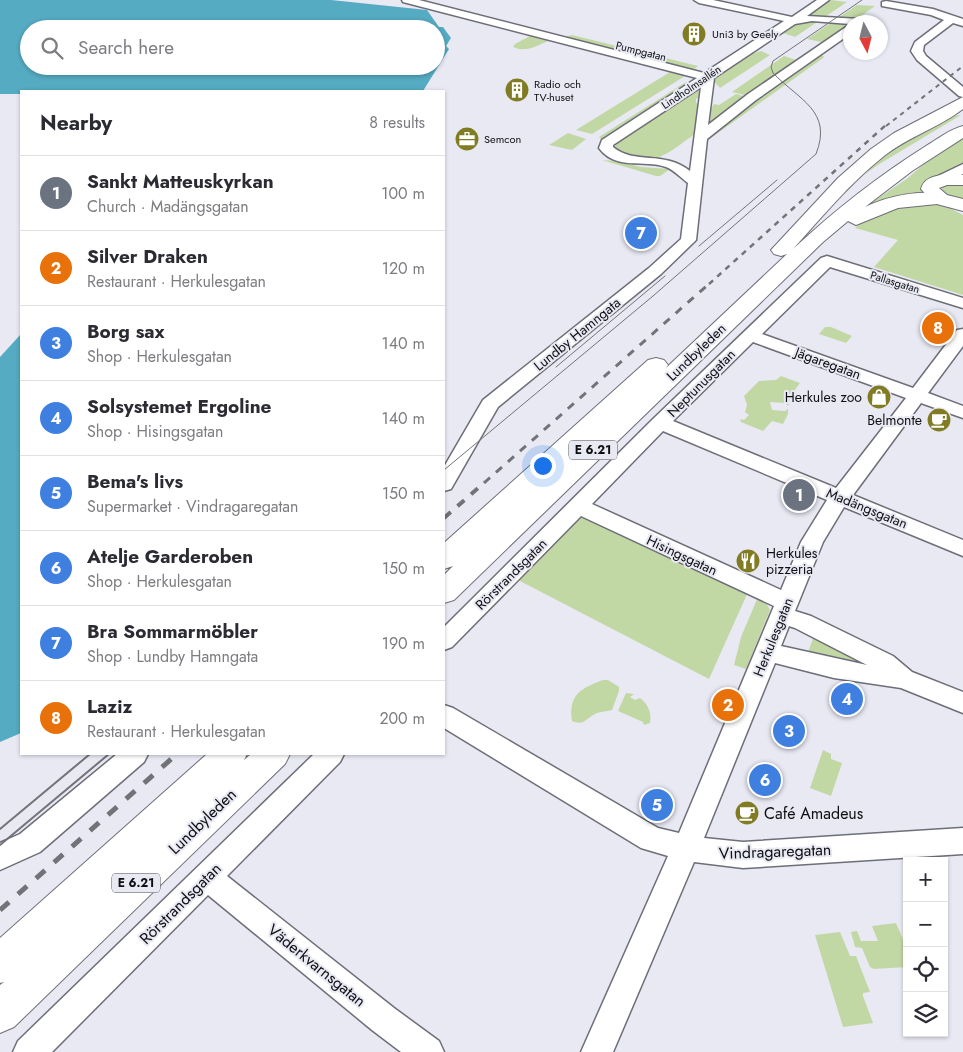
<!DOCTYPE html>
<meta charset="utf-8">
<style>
:root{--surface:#fff;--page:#f2f2f3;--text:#2b2b33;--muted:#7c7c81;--line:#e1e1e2;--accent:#0f766e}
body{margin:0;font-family:Jost,sans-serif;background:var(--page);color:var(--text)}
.controls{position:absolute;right:15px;bottom:15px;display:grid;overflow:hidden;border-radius:0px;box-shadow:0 1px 4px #0004}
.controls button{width:45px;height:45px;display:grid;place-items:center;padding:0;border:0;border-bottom:1px solid var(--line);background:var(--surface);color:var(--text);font:25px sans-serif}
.compass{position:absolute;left:843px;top:15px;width:45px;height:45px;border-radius:50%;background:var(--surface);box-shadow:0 1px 4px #0004;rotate:173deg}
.you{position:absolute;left:542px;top:465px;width:18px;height:18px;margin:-12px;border:4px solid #fff;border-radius:50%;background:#1a73e8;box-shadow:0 0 0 8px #1a73e833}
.badge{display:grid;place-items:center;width:32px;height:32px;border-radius:50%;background:var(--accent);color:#fff;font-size:16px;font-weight:700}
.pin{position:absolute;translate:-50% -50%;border:2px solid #fff;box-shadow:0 1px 5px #0006}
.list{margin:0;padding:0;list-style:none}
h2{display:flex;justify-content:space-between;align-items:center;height:65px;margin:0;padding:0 20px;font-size:21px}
h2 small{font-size:16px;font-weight:400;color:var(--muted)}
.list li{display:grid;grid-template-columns:32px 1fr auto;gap:15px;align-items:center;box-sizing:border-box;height:75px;padding:0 20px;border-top:1px solid var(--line)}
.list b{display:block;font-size:19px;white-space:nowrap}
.list p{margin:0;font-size:16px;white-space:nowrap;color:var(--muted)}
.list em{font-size:16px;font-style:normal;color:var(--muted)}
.icon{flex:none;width:28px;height:28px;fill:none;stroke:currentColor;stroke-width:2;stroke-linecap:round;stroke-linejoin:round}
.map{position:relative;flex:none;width:963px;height:1052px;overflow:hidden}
.search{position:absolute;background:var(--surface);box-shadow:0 1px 4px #0004;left:20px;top:20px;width:425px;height:55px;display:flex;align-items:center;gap:12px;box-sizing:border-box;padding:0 18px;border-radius:28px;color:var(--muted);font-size:19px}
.panel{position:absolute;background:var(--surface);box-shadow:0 1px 4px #0004;left:20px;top:90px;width:425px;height:665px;border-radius:0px}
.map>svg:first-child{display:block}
</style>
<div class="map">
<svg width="963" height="1052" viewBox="0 0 963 1052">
<rect width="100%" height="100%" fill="#e8e9f3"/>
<g fill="#c2d8a4">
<polygon points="831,0 847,2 795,37 783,33"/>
<polygon points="857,5 875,6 829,39 821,42 807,39"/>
<polygon points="572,35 698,66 693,70 564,37"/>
<path d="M530 36 548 41C536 46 526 53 513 47L515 44Z"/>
<polygon points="761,51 770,55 720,88 712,79 746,56"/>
<polygon points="820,55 824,56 823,58 708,140 709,136 712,132"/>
<polygon points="784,56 796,60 795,63 748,96 732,92"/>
<polygon points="670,72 685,76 592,134 576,130"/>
<polygon points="686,82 690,83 602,140 599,137"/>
<path d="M703 86 702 96 696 99V103L699 104 695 134C662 157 654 169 615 149L616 142Z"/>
<polygon points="736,94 747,97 710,123 711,109 714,104 719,105"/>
<polygon points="961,115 881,163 859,178 855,177 878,157 950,116"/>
<polygon points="568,133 586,139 572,150 549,145"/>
<polygon points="963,138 963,164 928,196 861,210 908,178 935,154"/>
<polygon points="602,160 617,161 641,167 670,169 660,176 656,176"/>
<polygon points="949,185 963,185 963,201 948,197 942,191 942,187"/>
<path d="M924 202 944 205 963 215V295L874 267 898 240 855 228C877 207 895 207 924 202Z"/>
<polygon points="825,327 831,327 852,336 846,343 819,334"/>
<polygon points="781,376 800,383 791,395 788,406 785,403 770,402 772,410 785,411 788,409 788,414 783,424 772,421 763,431 741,422 740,419 744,420 749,415 745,412 747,405 744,396 759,381 776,380"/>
<polygon points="578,516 748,592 709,679 518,580"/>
<polygon points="758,597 766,603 770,610 746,669 734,665 741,637"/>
<polygon points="814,636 879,668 807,655"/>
<path d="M603 680H608L619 687V691L612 710C607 712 600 711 595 714 585 719 584 726 572 721 568 695 581 688 603 680Z"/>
<path d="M626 693 634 694 630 697 635 700 640 698C648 704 652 713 650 723L644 725 643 722 618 711Z"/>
<polygon points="823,750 831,754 831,759 842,763 831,796 810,788"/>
<polygon points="896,923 904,942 907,942 907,967 874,969 870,967 862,948 855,947 851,932 857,931 861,941 878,941 872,926"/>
<polygon points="840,932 850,956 856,956 870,992 863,993 863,996 873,1023 843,1027 815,935"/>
</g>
<g fill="#54abc2" fill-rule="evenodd">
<path d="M0 0H331L427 10 439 27H443L451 38 446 46 449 49 423 91H21V94H0ZM29 29H436V66H29Z"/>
<polygon points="21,334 21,733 0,742 0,357"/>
</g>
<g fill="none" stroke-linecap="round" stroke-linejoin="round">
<defs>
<g id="minor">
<path d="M402 0H419L704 73 784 21 699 3 694 0H713L792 17 817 0H829L807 16 860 19 865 22H850V24L812 21 795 24 714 78 708 125 748 94 846 27 850 26V34L756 100 707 139 696 240 693 243 661 274 498 407 451 489 444 491V467L483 400 649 268 681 239 688 183C681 178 674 170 666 167 643 159 616 171 599 148L602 140 697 78 403 2ZM701 87 690 171C664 150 634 165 613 147V145Z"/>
<polygon points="886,1 933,9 963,19 963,26 953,23 924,45 923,51 926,56 963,87 963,97 959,96 917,60 911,51 915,42 944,20 931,15 882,6 882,2"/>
<polygon points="963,164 963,174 943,183 936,179 938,176"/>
<path d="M827 256 963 298V308L830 267 762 334 913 388 957 330 963 329V346L928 393 963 406V418L921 403 853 495 963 540V556L844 507 823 542 795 611 811 616 893 656 912 672 963 692V713L901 688 834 678 775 663 704 838 743 842 963 828V854L743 868 694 862 613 1052H581L668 856 641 848 444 728V705L453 708 658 828 679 833 774 606 581 516 452 647 444 650V627L653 419 821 258ZM753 342 906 398 836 488 673 421ZM663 431 827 500 801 542 781 590 592 504ZM789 626 795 628 867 665 781 646Z"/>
<polygon points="117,754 148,754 144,762 40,852 0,870 0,843 20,834"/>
<polygon points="314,754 344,754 340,762 227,876 394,1008 439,1041 444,1052 401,1052 372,1030 208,895 52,1052 13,1052 18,1041"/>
</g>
<path id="tertiary" d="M947 174 963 175V185H947L939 188 947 195 963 199V211L933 203 921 189C924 177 936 176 947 174Z"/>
<g id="motorway">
<path d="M963 97V109C938 128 908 137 884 156 850 183 822 217 793 249 834 211 878 176 926 146 938 139 950 129 963 126V138L912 171 865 207C888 196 921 189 947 195L949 199 947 203 898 208 856 225 848 221 823 242 454 600 444 603V575L453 566 444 569V543L648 360 656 358 664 360 668 365 666 368 787 254 781 256 774 254 771 250 838 178 871 149 894 133Z"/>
<polygon points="207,754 247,754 244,760 251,754 290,754 285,764 14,1027 0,1033 0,985 4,982 0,983 0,938"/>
</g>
</defs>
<use href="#minor" stroke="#6d6e77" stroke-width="3"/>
<use href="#tertiary" stroke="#6d6e77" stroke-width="2"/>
<use href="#motorway" stroke="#6d6e77" stroke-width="2"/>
<use href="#minor" fill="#fff" fill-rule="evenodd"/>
<use href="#tertiary" fill="#fff" fill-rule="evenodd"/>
<use href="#motorway" fill="#fff" fill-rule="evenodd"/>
<g stroke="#727379" stroke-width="1">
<polyline points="699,246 777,180"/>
<polyline points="556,367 665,276"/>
<path d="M444 470 653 296 816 154C833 111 799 100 773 73L771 67 773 61 862 0"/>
</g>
<g stroke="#727379" stroke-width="2">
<polyline points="0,829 90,754"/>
<polyline points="0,845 109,754"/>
</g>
<polyline stroke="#727379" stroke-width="2" stroke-dasharray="4.5 4.5" stroke-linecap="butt" points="886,126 963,66"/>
<polyline stroke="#727379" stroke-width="2.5" stroke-dasharray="5.5 5.5" stroke-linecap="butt" points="709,284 887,124"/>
<polyline stroke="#727379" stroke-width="3" stroke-dasharray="8 8" stroke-linecap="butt" points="484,483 711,282"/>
<polyline stroke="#727379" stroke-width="4" stroke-dasharray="9 9" stroke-linecap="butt" points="444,518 485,482"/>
<polyline stroke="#727379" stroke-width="5" stroke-dasharray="12 12" stroke-linecap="butt" points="0,910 177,754"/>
</g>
<defs>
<symbol id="building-disc" viewBox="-11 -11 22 22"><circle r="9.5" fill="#817c23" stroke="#e8e9f3"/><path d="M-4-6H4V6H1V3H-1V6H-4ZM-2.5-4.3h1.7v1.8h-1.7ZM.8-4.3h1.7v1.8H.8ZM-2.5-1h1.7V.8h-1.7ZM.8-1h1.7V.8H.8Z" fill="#fff"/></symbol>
<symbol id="office-disc" viewBox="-11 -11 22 22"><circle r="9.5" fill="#817c23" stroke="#e8e9f3"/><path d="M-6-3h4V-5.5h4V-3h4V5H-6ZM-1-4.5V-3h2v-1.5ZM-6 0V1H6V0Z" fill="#fff"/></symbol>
<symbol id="shop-disc" viewBox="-11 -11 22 22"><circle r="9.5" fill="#817c23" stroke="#e8e9f3"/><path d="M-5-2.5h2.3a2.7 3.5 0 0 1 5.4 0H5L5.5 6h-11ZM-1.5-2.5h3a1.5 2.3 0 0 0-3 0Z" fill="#fff"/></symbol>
<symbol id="cafe-disc" viewBox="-11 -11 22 22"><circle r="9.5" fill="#817c23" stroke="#e8e9f3"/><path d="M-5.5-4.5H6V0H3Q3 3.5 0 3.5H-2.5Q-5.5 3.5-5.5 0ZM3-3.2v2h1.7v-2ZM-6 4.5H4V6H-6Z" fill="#fff"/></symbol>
<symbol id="restaurant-disc" viewBox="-11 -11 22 22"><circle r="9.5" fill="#817c23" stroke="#e8e9f3"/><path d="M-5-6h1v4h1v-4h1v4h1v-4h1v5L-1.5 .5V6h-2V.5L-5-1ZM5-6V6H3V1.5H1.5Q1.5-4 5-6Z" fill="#fff"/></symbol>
</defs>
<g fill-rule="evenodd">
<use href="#building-disc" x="680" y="20" width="28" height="28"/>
<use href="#building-disc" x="503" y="76" width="28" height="28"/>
<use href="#office-disc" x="453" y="125" width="28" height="28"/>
<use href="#shop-disc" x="865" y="383" width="28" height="28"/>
<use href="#cafe-disc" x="925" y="406" width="28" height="28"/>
<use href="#restaurant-disc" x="734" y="547" width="28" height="28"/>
<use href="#cafe-disc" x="733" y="799" width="28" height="28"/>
</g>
<g text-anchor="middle" stroke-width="4" stroke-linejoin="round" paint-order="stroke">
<g font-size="11" fill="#0e0f12" stroke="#e8e9f3" text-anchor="start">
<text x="712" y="38">Uni3 by Geely</text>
<text x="534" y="88">Radio och<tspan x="534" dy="13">TV-huset</tspan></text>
<text x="484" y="143">Semcon</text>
</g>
<g font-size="11" fill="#0e0f12" stroke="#e8e9f3">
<text transform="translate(641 51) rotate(14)" y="4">Pumpgatan</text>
<text transform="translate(691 87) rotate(-34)" y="4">Lindholmsallén</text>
<text transform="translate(895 282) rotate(17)" y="4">Pallasgatan</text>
</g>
<g fill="#e8e9f3" stroke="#4f5056" stroke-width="1">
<rect x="569" y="440.5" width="48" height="19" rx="4"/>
<rect x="112" y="873.5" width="48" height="19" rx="4"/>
</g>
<g font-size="12" font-weight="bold" fill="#0e0f12">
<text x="593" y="454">E 6.21</text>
<text x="136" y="887">E 6.21</text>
</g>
<g font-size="14" fill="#0e0f12" stroke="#e8e9f3">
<text transform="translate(577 334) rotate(-39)" y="5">Lundby Hamngata</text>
<text transform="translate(696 352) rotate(-44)" y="5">Lundbyleden</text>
<text transform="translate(828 363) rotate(20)" y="5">Jägaregatan</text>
<text transform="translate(701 383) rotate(-45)" y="5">Neptunusgatan</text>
<text transform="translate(867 508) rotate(22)" y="5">Madängsgatan</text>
<text transform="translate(682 555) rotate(25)" y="5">Hisingsgatan</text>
<text transform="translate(511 574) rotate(-45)" y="5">Rörstrandsgatan</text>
<text transform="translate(773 637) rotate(-68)" y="5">Herkulesgatan</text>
</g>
<g font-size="14" fill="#0e0f12" stroke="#e8e9f3" text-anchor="end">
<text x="862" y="402">Herkules zoo</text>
<text x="922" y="425">Belmonte</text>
<text x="766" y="558" text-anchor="start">Herkules<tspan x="766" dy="16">pizzeria</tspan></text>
</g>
<g font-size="16" fill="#0e0f12" stroke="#e8e9f3" text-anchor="start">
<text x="764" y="819">Café Amadeus</text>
</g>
<g font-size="16" fill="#0e0f12" stroke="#e8e9f3">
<text transform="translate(202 821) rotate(-44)" y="6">Lundbyleden</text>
<text transform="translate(775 851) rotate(-2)" y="6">Vindragaregatan</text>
<text transform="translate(180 903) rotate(-45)" y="6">Rörstrandsgatan</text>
<text transform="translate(317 965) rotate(39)" y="6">Väderkvarnsgatan</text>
</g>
</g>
</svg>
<div class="controls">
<button>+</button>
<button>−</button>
<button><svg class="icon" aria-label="locate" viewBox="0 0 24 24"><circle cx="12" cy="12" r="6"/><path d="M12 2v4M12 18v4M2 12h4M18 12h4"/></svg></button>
<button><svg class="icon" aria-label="layers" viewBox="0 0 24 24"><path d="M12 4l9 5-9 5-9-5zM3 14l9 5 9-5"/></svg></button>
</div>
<svg class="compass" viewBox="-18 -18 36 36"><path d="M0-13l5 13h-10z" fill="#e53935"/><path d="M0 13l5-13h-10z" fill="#7c7c81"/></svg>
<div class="you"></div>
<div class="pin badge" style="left:799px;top:495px;background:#6b7280">1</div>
<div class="pin badge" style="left:728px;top:705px;background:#e8710a">2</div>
<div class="pin badge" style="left:789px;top:731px;background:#3f7fe0">3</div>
<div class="pin badge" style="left:847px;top:699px;background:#3f7fe0">4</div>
<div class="pin badge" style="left:657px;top:805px;background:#3f7fe0">5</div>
<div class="pin badge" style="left:765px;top:780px;background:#3f7fe0">6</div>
<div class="pin badge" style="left:641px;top:233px;background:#3f7fe0">7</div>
<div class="pin badge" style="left:938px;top:328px;background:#e8710a">8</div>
<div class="search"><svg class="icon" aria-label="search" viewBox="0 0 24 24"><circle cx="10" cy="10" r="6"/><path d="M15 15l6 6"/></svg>Search here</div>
<section class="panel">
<h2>Nearby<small>8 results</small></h2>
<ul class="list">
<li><span class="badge" style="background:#6b7280">1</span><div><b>Sankt Matteuskyrkan</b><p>Church · Madängsgatan</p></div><em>100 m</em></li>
<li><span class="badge" style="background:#e8710a">2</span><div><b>Silver Draken</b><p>Restaurant · Herkulesgatan</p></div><em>120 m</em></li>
<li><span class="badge" style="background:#3f7fe0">3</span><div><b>Borg sax</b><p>Shop · Herkulesgatan</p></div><em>140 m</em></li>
<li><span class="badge" style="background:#3f7fe0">4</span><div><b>Solsystemet Ergoline</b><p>Shop · Hisingsgatan</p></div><em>140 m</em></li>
<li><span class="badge" style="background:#3f7fe0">5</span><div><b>Bema's livs</b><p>Supermarket · Vindragaregatan</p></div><em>150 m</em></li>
<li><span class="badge" style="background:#3f7fe0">6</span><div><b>Atelje Garderoben</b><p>Shop · Herkulesgatan</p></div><em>150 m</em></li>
<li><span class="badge" style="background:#3f7fe0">7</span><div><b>Bra Sommarmöbler</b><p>Shop · Lundby Hamngata</p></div><em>190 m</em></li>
<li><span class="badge" style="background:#e8710a">8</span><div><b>Laziz</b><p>Restaurant · Herkulesgatan</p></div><em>200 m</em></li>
</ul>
</section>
</div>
